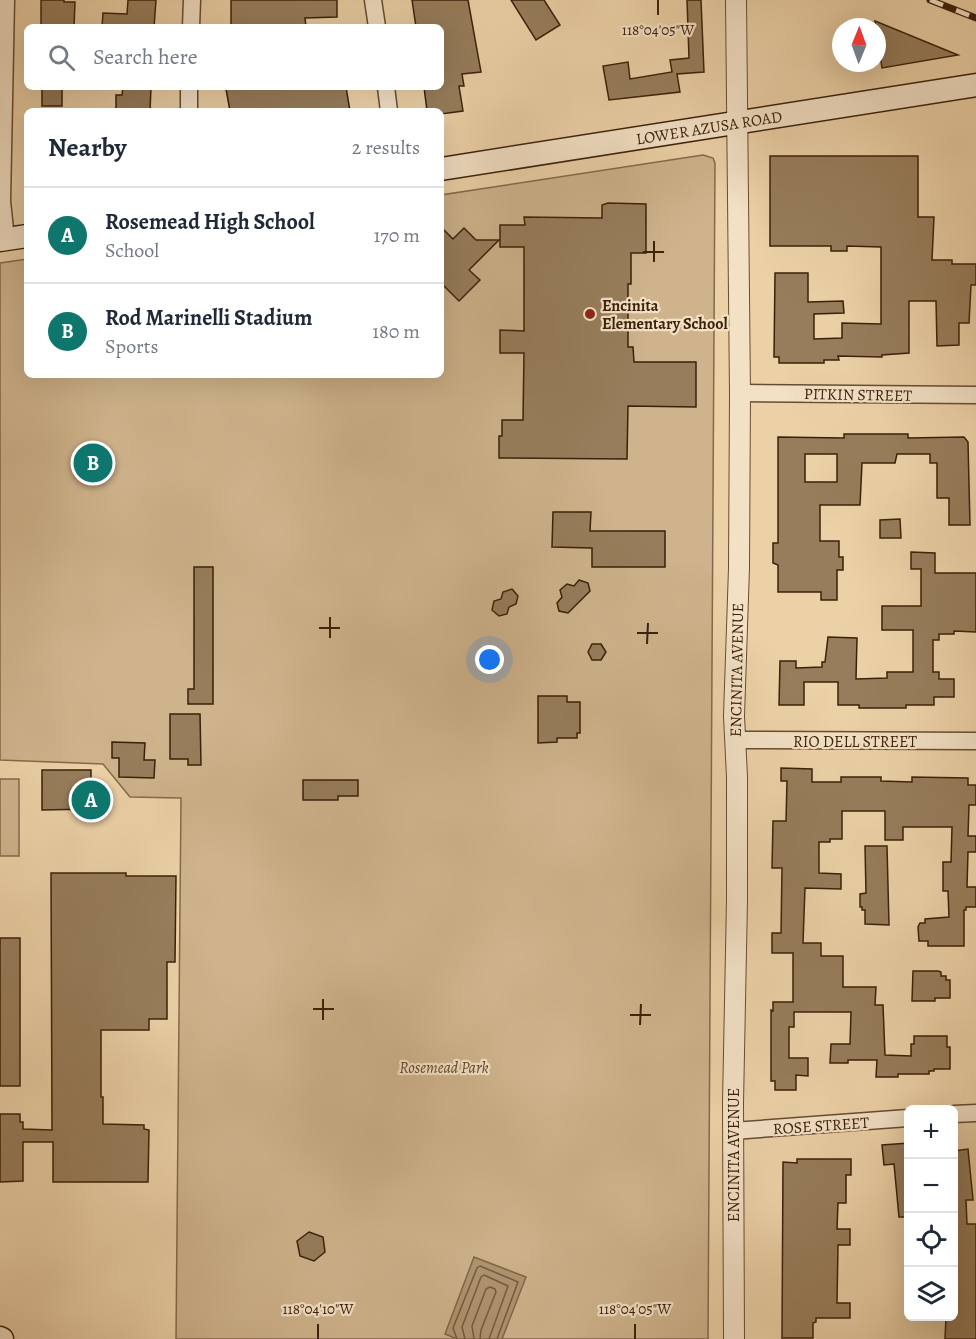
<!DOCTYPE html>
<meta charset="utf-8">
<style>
:root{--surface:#fff;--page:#f2f2f3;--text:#1f2937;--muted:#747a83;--line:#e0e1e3;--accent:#0f766e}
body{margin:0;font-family:Alegreya,serif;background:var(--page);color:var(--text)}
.controls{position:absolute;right:18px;bottom:18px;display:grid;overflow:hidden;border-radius:9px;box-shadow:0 6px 24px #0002}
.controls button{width:54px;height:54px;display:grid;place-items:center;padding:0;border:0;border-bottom:2px solid var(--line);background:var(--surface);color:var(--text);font:30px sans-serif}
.compass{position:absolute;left:832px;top:18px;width:54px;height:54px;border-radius:50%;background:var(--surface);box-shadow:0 6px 24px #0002;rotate:1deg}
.you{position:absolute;left:490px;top:660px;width:21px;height:21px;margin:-15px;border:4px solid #fff;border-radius:50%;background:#1a73e8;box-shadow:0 0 0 9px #1a73e833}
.badge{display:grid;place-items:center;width:39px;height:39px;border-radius:50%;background:var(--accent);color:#fff;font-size:20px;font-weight:700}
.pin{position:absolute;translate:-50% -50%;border:3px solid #fff;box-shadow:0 2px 6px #0006}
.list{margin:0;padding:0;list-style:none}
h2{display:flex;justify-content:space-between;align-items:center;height:78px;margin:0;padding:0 24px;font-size:26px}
h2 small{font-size:20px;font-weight:400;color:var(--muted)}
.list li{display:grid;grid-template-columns:39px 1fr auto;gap:18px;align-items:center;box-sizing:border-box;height:96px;padding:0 24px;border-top:2px solid var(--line)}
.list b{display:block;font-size:22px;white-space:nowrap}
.list p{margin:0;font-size:20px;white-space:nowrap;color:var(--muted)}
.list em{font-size:20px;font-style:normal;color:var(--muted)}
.icon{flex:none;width:33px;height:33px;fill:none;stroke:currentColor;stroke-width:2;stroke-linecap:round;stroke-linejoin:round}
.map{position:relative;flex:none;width:976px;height:1339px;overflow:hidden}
.search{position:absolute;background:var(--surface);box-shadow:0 6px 24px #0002;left:24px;top:24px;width:420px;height:66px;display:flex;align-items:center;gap:15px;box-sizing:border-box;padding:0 21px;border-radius:9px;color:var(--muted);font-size:22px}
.panel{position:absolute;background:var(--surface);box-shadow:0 6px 24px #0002;left:24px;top:108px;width:420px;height:270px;border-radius:9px}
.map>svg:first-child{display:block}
</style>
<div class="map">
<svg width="976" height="1339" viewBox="0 0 976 1339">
<rect width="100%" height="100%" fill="#ecd1a7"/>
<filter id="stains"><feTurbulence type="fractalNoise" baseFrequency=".00333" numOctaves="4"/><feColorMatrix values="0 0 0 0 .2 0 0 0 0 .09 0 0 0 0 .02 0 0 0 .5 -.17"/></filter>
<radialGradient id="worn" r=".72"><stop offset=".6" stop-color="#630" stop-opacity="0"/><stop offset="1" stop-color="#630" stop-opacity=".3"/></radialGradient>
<g fill="#ceb38c" stroke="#846a4a" stroke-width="1.5">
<polygon points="703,155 713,158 715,163 708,1339 176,1339 181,798 130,797 103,764 0,760 0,263 27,259 27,375 441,375 441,195"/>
<rect x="0" y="779" width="19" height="77"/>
</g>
<polygon fill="#b09571" stroke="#816747" stroke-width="1.5" points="474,1257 526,1277 502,1339 457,1339 445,1334"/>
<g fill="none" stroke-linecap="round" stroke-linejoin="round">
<g stroke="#765b3d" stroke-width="1.5">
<polyline points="457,1339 453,1328 477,1268 480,1266 518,1282 497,1339"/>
<polyline points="465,1339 462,1327 481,1277 484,1275 508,1286 489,1339"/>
<polyline points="474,1339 472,1326 486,1289 490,1287 495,1289 496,1292 481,1330 480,1339"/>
</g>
</g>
<g fill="#977d5b" stroke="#3b2109" stroke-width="1.5" fill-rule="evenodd">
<polygon points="41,0 64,0 64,2 75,2 74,27 41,27"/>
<polygon points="128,0 156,0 154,27 102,27 103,13 127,14"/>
<polygon points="231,0 337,0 337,17 305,18 306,27 231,27"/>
<polygon points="412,0 468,0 481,72 462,74 464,86 459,86 463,111 441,114 441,111 427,111 424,87 441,87 441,27 416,27"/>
<polygon points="511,0 544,0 560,25 536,40"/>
<polygon points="687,0 701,0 704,72 677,74 680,92 609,100 603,66 628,62 630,79 672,72 670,60 689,58"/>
<polygon points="875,21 958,55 882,68"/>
<rect x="42" y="87" width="20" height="19"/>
<polygon points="123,87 151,87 150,111 116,111 116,95 122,95"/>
<polygon points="237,87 346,87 350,111 230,111 226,89"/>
<polygon points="770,156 918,156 918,217 934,217 932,260 952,260 952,264 976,264 976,285 971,285 969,323 959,323 959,345 937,346 936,301 909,301 909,353 882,355 882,357 838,356 839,360 824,360 824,363 779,363 779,357 774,357 775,273 808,273 808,302 843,301 844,313 814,314 814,339 842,338 842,323 881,324 881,247 847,246 847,251 831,251 831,246 770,246"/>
<polygon points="608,203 646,204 646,253 631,253 631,284 628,284 628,347 633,347 634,362 696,362 696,407 628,406 627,459 499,458 499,436 502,436 502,420 523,420 524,353 500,353 500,330 524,331 524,247 500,247 500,225 525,225 524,217 602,218 602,205"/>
<polygon points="441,227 453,239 464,228 476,240 499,240 469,270 480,280 459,301 441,283"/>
<path d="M844 434H908V438L964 437 968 442 970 525H949V498H937V463H930V454H897L895 463H862L860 505H820V541H839V557H843V570H837V600H821V592H778V565L773 563V543H778V437L844 438ZM805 454H837V482H805Z"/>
<polygon points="553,512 591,512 590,531 665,531 665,567 592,567 592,548 552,547"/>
<polygon points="900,519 901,538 880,538 880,520"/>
<polygon points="911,552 935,553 935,573 976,573 976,632 954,631 954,634 939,634 939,640 933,640 933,672 939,672 939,679 954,679 954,697 934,697 934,705 906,705 906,708 859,708 859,705 838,705 838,682 804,682 804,705 779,705 780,661 796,661 796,668 822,667 822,662 825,662 828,637 857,638 856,679 887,678 887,672 913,672 913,630 882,630 882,606 921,606 921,569 911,569"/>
<polygon points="194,567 213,567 213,704 188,704 188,689 194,689"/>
<polygon points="579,580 588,583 590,591 568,613 559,611 557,603 562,597 560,590 567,584 574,586"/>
<polygon points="512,589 518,596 516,604 509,607 507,614 499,616 492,610 494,601 501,599 503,592"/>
<polygon points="592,644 601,644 606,652 601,660 592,660 588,652"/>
<polygon points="538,696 567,696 567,702 580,702 580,733 577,733 577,738 557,738 557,742 538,743"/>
<polygon points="170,714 200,714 201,765 188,765 188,759 170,759"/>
<polygon points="112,742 145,743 144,760 155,760 154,778 119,777 119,758 112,758"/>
<polygon points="781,768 812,769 812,782 841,782 841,777 881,777 881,781 912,782 912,777 968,778 968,785 976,785 976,805 969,805 968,836 976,836 976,852 968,852 967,887 976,887 976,907 966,907 966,910 964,910 964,946 928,946 928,941 919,941 918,927 920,923 925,923 925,919 949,917 948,891 943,891 943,862 951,862 952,827 903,827 903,840 885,840 885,811 842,811 842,839 830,839 830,842 819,842 819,873 841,874 841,889 805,888 803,943 821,943 821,956 843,956 843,987 876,987 875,1005 883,1005 885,1055 911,1056 911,1044 914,1044 914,1036 947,1036 947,1047 950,1047 950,1069 934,1069 934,1071 929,1071 929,1074 898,1074 898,1077 876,1077 877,1060 848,1060 848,1063 830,1063 831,1044 850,1044 851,1012 794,1012 794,1027 789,1027 789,1058 808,1058 808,1076 796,1075 796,1090 775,1090 775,1081 771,1081 771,1010 773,1011 773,1002 793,1002 793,953 772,953 772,933 781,933 782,868 772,868 773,821 786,821 787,781 781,781"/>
<polygon points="42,770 91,770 91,809 42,810"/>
<polygon points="303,780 358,780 358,796 338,796 338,800 303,800"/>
<polygon points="865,846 887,846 889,925 865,924 865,910 862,910 862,907 860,907 860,894 866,893"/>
<polygon points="51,873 126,873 126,876 176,876 175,962 167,962 167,1019 149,1019 149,1030 101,1030 101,1097 103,1097 103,1124 144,1125 144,1129 149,1130 148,1182 53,1182 53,1142 23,1142 23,1181 0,1182 0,1114 20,1114 20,1122 23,1122 23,1129 52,1130"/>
<rect x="0" y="938" width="20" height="148"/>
<polygon points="913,971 938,971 941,972 941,976 946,976 946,980 950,980 950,998 935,998 935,1001 912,1001"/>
<polygon points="909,1143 909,1217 899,1217 894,1164 884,1165 882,1145"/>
<polygon points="968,1149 973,1200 966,1200 967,1224 976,1224 976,1339 945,1339 946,1317 954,1317 954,1151"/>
<polygon points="797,1159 851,1159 851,1175 846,1175 846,1203 838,1203 837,1229 850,1229 850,1245 838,1245 837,1303 850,1303 850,1318 816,1318 816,1322 813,1323 813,1338 782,1338 783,1162 797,1163"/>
<polygon points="309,1232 323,1237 325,1252 314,1261 300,1256 297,1241"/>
</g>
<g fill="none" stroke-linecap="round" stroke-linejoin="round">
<defs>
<g id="minor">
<polyline points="6,0 2,201 6,239"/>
<polyline points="373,0 377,27"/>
<polyline points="191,27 192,0"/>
<polyline points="386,87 389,111"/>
<polyline points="189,111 189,87"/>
<polyline points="740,393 976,395"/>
<polyline points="735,740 976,741"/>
<polyline points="954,1114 976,1113"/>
<polyline points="733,1131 908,1118"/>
</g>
<polyline id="tertiary" points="734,1339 733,1103 737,900 737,777 734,716 739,568 740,393 736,0"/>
<g id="secondary">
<polyline points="441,169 976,85"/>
<polyline points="0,240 27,236"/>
<polyline points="0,1338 2,1339"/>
</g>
</defs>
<use href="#minor" stroke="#674d30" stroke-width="19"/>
<use href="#tertiary" stroke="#674d30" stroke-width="22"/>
<use href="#secondary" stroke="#3b2109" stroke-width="25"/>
<use href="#minor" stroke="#f3e1c6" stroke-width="16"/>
<use href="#tertiary" stroke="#f3e1c6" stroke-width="20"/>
<use href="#secondary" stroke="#f3e1c6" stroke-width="22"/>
<defs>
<polyline id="rail" points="930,0 976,18"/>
</defs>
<use href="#rail" stroke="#3b2109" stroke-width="7"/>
<use href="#rail" stroke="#f3e1c6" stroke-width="4.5" stroke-dasharray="14" stroke-linecap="butt"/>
</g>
<path fill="none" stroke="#3b2109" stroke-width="2" d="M658 15V0M643 252H664M654 262V241M319 628H340M637 633H658M330 638V617M647 644 648 623M313 1009H334M630 1015H651M323 1020V999M640 1025 641 1004M318 1339V1324M635 1339V1324"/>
<circle fill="#8f2418" stroke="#f3e1c6" stroke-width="2" cx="590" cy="314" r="6"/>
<g text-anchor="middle" stroke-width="4.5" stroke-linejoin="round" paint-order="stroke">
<g font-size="16" fill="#3b2109" stroke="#f3e1c6">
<text transform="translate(709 127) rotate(-9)" y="6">LOWER AZUSA ROAD</text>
<text transform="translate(858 394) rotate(1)" y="6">PITKIN STREET</text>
<text transform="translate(736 670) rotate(-89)" y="6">ENCINITA AVENUE</text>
<text x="855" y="747">RIO DELL STREET</text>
<text transform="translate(821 1125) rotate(-4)" y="6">ROSE STREET</text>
<text transform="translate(733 1155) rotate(-90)" y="6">ENCINITA AVENUE</text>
</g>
<g font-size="16" font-weight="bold" fill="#3b2109" stroke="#f3e1c6" text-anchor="start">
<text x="602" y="311">Encinita<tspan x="602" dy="18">Elementary School</tspan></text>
</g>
<g font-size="16" font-style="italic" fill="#60462a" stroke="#f3e1c6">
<text x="444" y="1073">Rosemead Park</text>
</g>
</g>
<g font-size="15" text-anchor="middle" fill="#3b2109" stroke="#f3e1c6" stroke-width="4.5" stroke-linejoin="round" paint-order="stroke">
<text x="658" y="35">118°04'05"W</text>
<text x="318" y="1314">118°04'10"W</text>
<text x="635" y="1314">118°04'05"W</text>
</g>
<rect width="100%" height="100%" filter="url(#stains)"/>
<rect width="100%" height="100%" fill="url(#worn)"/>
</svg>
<div class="controls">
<button>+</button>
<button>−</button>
<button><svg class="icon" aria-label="locate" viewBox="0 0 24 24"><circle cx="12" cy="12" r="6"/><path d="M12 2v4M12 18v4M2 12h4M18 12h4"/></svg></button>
<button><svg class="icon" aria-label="layers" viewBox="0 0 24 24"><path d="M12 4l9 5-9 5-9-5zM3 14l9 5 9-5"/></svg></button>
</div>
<svg class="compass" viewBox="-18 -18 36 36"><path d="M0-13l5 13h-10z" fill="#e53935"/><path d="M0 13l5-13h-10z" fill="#747a83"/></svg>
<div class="you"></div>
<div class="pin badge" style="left:91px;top:800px">A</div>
<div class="pin badge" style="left:93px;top:463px">B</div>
<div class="search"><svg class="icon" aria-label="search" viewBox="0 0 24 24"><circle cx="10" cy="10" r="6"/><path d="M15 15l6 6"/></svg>Search here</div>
<section class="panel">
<h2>Nearby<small>2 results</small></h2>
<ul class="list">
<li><span class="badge">A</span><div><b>Rosemead High School</b><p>School</p></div><em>170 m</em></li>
<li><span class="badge">B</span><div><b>Rod Marinelli Stadium</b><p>Sports</p></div><em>180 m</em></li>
</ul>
</section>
</div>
